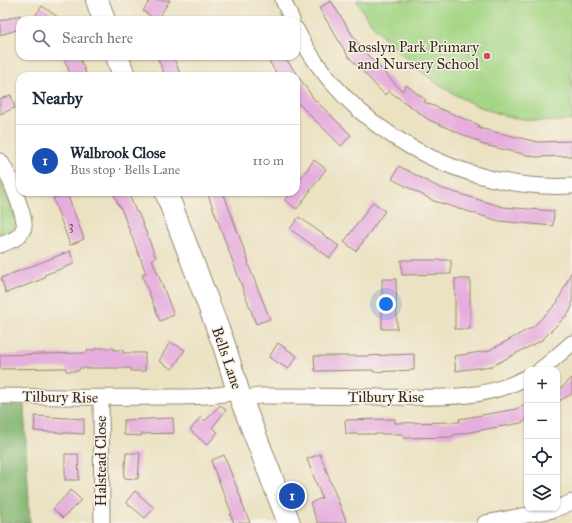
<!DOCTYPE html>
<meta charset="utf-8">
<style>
:root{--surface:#fff;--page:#f6f6f7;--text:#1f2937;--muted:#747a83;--line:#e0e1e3;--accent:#d1495b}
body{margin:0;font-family:"IM FELL Great Primer",serif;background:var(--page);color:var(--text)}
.controls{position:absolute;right:12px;bottom:12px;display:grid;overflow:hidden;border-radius:8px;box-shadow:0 1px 3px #0004}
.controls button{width:36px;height:36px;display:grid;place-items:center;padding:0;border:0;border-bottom:1px solid var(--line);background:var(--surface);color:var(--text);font:20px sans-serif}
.you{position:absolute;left:386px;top:304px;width:14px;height:14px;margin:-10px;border:3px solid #fff;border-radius:50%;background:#1a73e8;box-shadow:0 0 0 6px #1a73e833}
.badge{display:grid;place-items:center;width:26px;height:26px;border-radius:50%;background:var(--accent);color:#fff;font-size:13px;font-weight:700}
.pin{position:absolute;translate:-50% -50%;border:2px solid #fff;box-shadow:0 1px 4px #0006}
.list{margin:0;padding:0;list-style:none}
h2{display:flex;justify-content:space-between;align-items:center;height:52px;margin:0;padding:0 16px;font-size:17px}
h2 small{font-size:13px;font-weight:400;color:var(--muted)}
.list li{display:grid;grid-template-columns:26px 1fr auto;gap:12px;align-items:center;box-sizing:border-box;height:72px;padding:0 16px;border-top:1px solid var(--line)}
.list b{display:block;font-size:15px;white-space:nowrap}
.list p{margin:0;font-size:13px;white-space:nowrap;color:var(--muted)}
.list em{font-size:13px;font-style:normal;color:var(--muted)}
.icon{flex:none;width:22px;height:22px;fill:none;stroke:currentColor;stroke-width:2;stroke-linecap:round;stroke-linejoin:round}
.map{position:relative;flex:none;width:572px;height:523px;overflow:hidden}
.search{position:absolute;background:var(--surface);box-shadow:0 1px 3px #0004;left:16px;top:16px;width:284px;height:44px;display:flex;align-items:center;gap:10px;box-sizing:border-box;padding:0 14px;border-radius:12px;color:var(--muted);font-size:15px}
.panel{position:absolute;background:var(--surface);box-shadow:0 1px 3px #0004;left:16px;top:72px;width:284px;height:124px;border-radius:12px}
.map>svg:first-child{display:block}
</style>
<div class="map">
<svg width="572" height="523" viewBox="0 0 572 523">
<rect width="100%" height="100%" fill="#f7f3e8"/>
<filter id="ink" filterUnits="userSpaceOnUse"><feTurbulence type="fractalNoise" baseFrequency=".025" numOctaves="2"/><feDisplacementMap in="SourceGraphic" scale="8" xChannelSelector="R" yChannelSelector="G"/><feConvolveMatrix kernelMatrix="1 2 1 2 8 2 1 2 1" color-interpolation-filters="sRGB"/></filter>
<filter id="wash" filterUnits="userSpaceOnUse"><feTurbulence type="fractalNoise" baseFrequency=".012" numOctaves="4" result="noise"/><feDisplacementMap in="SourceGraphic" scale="16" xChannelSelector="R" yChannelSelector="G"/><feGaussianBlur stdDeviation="0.9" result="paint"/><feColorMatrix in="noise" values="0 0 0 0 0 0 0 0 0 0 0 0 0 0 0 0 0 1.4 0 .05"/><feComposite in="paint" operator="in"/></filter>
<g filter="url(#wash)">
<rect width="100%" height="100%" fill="#ebe2c2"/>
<g fill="#a5d685" stroke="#708052">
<path d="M357 0H572V120C547 123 514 120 491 111 450 97 410 66 382 35 372 25 362 13 357 0Z"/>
<path d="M0 180 16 220C14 230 9 232 0 236Z"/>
</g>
<polygon fill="#84b772" stroke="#607048" points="0,405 24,406 30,523 0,523"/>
<g id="blocks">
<g fill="#e6aede">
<polygon points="150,0 170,0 157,20 143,11"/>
<polygon points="331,1 360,47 402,91 406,85 426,100 424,102 479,125 478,128 538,142 572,141 572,156 536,157 480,144 480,142 429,120 389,91 385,95 348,56 319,8"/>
<polygon points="42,6 62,20 32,20"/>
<polygon points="20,15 20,29 0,35 0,21"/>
<polygon points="63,56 79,56 87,76 71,76"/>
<polygon points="157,56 173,56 181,76 165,76"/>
<polygon points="266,56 284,56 314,99 351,135 341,146 296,101 296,76 278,76"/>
<polygon points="11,95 15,108 0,114 0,99"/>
<polygon points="314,160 326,169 297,209 285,200 291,192 296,192 296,185"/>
<polygon points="399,166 440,188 503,207 554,211 553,226 499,221 434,201 392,179"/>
<polygon points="113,192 128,192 136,212 138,212 156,258 152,259 174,315 160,321 142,275 146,273 120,206 119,206"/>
<polygon points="207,192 223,192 249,263 248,264 270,319 256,324"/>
<polygon points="67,193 84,239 70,245 53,198"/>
<polygon points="373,202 385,211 356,251 344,242"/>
<polygon points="299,217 339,246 330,258 290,229"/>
<polygon points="70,251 74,264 44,275 45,278 6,293 1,278"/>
<polygon points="401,260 451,260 451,274 402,275"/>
<polygon points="572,271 572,307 569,313 542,340 492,366 456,371 454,356 488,351 533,327 557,303"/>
<polygon points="382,279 396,279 397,329 382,329"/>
<rect x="455" y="279" width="15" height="50"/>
<polygon points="170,342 185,350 172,369 159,361"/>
<polygon points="278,343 297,356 288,369 269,357"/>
<polygon points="96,348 114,348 114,350 123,350 123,353 145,353 145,371 131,371 131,368 79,368 79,371 66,371 66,368 0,369 0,355 87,353 87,350 96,350"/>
<polygon points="414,354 414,370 373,372 373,370 315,371 314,356 364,356"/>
<polygon points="572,378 572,394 557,402 557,392"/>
<polygon points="527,403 527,420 521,423 453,435 453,437 403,438 403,434 346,434 345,420 395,419 395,423 460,422 459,419 516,409"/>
<polygon points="220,405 226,410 212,428 218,432 207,445 190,430 201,417 205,421"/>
<polygon points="35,416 84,419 84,434 34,431"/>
<polygon points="173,418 174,433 141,434 141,436 124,435 124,420"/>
<polygon points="126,453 140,453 138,479 124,478"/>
<polygon points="65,454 78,454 79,480 65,480"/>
<polygon points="320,454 335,493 347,523 318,523 310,503 322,498 307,459"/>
<polygon points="224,455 242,501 241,501 250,523 234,523 230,514 232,514 212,464 212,460"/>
<polygon points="71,490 81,500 63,518 53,509"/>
<polygon points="135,491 154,508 145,518 126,502"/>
</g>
</g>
</g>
<g filter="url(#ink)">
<use href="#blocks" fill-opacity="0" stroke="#938670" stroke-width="1"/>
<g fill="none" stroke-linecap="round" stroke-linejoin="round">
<defs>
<g id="minor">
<polyline points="283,0 292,20"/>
<path d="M296 29C346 129 461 192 572 186"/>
<path d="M0 161C6 168 27 219 24 227 20 239 10 241 0 245"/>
<polyline points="540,370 549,363 572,343"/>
<path d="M0 396C52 397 104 398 156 397 184 397 212 398 238 391"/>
<polyline points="101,398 102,523"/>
<path d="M242 399 259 396H270C307 396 343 396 380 397 429 397 483 402 527 377"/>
<polyline points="485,523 553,510 572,502"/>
</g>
<g id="secondary">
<polyline points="97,0 104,20"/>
<polyline points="117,56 124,76"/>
<polyline points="166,192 224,345 238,391 289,523"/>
</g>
</defs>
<use href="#minor" stroke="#938670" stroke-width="17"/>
<use href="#secondary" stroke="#938670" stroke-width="24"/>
<use href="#minor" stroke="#fff" stroke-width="15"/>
<use href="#secondary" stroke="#fff" stroke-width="22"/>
</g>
</g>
<circle fill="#d1495b" stroke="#f7f3e8" stroke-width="1.5" cx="487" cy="56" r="4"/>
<g text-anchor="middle" stroke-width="3" stroke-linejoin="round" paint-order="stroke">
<g font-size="13" fill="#664b4e">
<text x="71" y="230">3</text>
</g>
<g font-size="15" fill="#3b2a1e" stroke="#f7f3e8" text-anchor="end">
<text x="479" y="52">Rosslyn Park Primary<tspan x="479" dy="17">and Nursery School</tspan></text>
</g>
<g font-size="15" fill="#3b2a1e" stroke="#f7f3e8">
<text transform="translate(227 358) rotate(71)" y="5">Bells Lane</text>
<text transform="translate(60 397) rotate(1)" y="5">Tilbury Rise</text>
<text x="386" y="402">Tilbury Rise</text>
<text transform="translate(101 461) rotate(-90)" y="5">Halstead Close</text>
</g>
</g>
</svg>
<div class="controls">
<button>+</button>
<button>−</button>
<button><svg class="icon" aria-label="locate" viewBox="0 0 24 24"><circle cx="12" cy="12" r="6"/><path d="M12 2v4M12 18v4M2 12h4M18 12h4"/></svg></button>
<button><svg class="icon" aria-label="layers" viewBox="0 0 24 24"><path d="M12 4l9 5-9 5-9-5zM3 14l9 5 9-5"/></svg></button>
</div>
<div class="you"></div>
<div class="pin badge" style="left:292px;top:496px;background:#1a4fb4">1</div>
<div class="search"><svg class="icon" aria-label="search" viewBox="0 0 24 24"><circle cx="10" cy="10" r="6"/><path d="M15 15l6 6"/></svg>Search here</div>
<section class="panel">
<h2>Nearby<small></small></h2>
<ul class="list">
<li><span class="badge" style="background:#1a4fb4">1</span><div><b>Walbrook Close</b><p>Bus stop · Bells Lane</p></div><em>110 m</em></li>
</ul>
</section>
</div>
